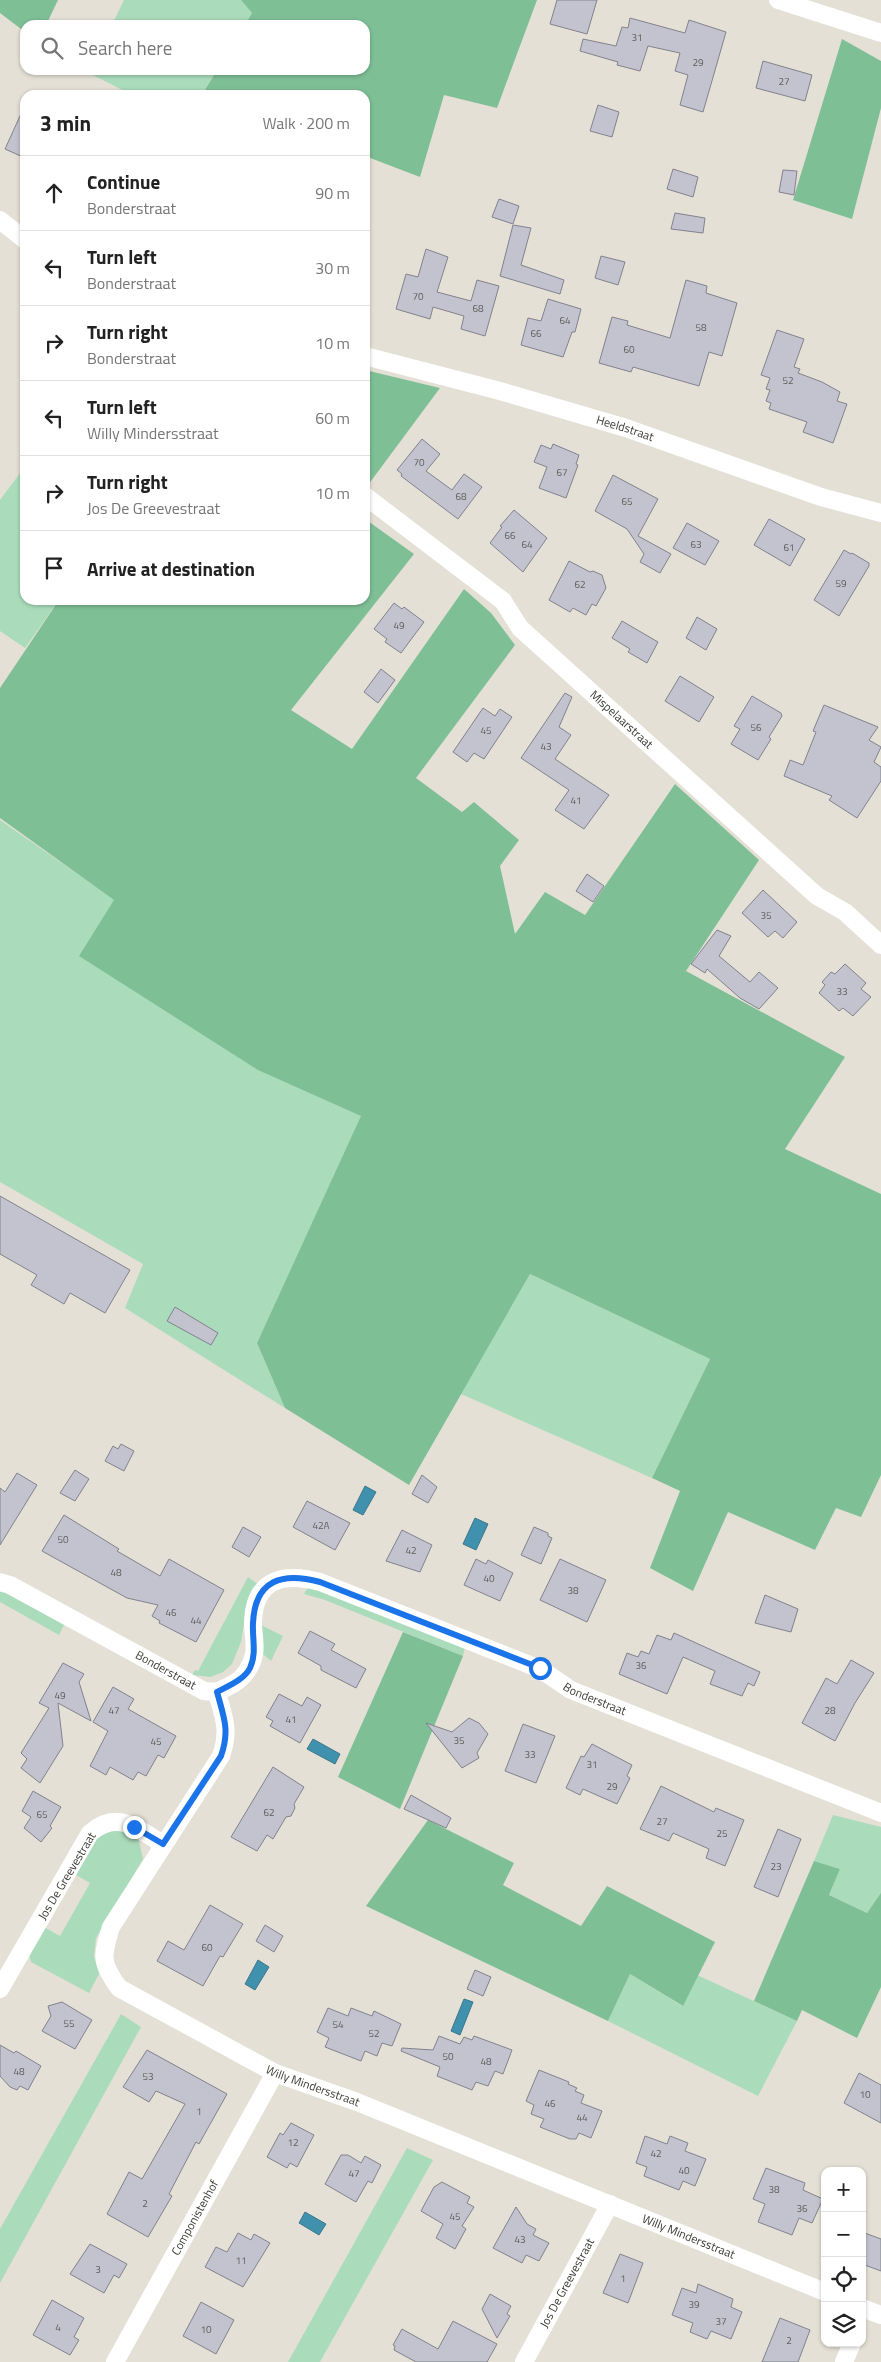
<!DOCTYPE html>
<meta charset="utf-8">
<style>
:root{--surface:#fff;--page:#f2f2f2;--text:#222;--muted:#767676;--line:#e0e0e0}
body{margin:0;font-family:"Titillium Web",sans-serif;background:var(--page);color:var(--text)}
.controls{position:absolute;right:15px;bottom:15px;display:grid;overflow:hidden;border-radius:10px;box-shadow:0 1px 4px #0004}
.controls button{width:45px;height:45px;display:grid;place-items:center;padding:0;border:0;border-bottom:1px solid var(--line);background:var(--surface);color:var(--text);font:25px sans-serif}
.stop{position:absolute;width:15px;height:15px;margin:-11px;border:4px solid #1a73e8;border-radius:50%;background:#fff}
.stop.end{background:#1a73e8;border-color:#fff;box-shadow:0 1px 5px #0008}
.list{margin:0;padding:0;list-style:none}
h2{display:flex;justify-content:space-between;align-items:center;height:65px;margin:0;padding:0 20px;font-size:21px}
h2 small{font-size:16px;font-weight:400;color:var(--muted)}
.list li{display:grid;grid-template-columns:32px 1fr auto;gap:15px;align-items:center;box-sizing:border-box;height:75px;padding:0 20px;border-top:1px solid var(--line)}
.list b{display:block;font-size:19px;white-space:nowrap}
.list p{margin:0;font-size:16px;white-space:nowrap;color:var(--muted)}
.list em{font-size:16px;font-style:normal;color:var(--muted)}
.icon{flex:none;width:28px;height:28px;fill:none;stroke:currentColor;stroke-width:2;stroke-linecap:round;stroke-linejoin:round}
.map{position:relative;flex:none;width:881px;height:2362px;overflow:hidden}
.search{position:absolute;background:var(--surface);box-shadow:0 1px 4px #0004;left:20px;top:20px;width:350px;height:55px;display:flex;align-items:center;gap:12px;box-sizing:border-box;padding:0 18px;border-radius:15px;color:var(--muted);font-size:19px}
.panel{position:absolute;background:var(--surface);box-shadow:0 1px 4px #0004;left:20px;top:90px;width:350px;height:515px;border-radius:15px}
.map>svg:first-child{display:block}
</style>
<div class="map">
<svg width="881" height="2362" viewBox="0 0 881 2362">
<rect width="100%" height="100%" fill="#e5e0d5"/>
<g fill="#aadcbb">
<polygon points="124,0 241,0 252,13 245,25 112,25"/>
<polygon points="91,70 217,70 202,95 132,95 89,73"/>
<polygon points="21,472 25,475 25,600 59,600 25,648 0,631 0,500"/>
<polygon points="0,820 115,900 80,956 258,1069 362,1116 257,1343 285,1408 125,1308 143,1264 0,1182"/>
<polygon points="530,1274 710,1359 652,1478 461,1394"/>
<polygon points="248,1577 259,1585 248,1600 241,1642 232,1664 223,1672 211,1677 192,1675 195,1670 198,1671"/>
<polygon points="309,1586 465,1647 463,1656 325,1600 304,1594"/>
<polygon points="0,1590 17,1596 65,1623 59,1635 0,1602"/>
<polygon points="261,1625 283,1636 271,1661 263,1654"/>
<polygon points="833,1815 881,1827 881,1894 867,1913 829,1895 840,1869 814,1861"/>
<polygon points="110,1827 127,1831 139,1841 143,1859 96,1938 94,1956 99,1974 89,1993 31,1962 29,1955 44,1927 60,1936 90,1883 74,1874 98,1835"/>
<polygon points="630,1974 682,2006 697,1975 797,2021 758,2096 608,2021"/>
<polygon points="121,2014 141,2027 0,2283 0,2229"/>
<polygon points="407,2148 433,2160 320,2362 288,2362"/>
</g>
<g fill="#7ebf96">
<polygon points="0,0 58,0 46,25 25,25 25,32 0,13"/>
<polygon points="241,0 537,0 497,108 444,95 420,177 365,156 365,95 202,95 217,70 365,70 365,25 245,25 252,13"/>
<polygon points="842,39 881,61 881,108 852,219 793,200"/>
<polygon points="365,370 440,388 368,485 365,482"/>
<polygon points="365,519 414,554 291,710 352,749 464,589 491,613 515,645 416,778 462,812 474,802 519,840 500,866 515,934 545,892 585,915 675,784 759,860 686,971 845,1057 785,1149 881,1194 881,1475 861,1517 836,1508 815,1550 728,1512 693,1591 650,1568 680,1491 652,1478 710,1359 530,1274 409,1485 285,1408 257,1343 361,1116 258,1070 79,956 114,900 0,818 0,688 59,600 365,600"/>
<polygon points="403,1632 463,1656 400,1809 338,1777"/>
<polygon points="428,1820 514,1863 503,1885 581,1926 607,1886 715,1942 683,2006 630,1974 608,2021 366,1906"/>
<polygon points="814,1861 840,1869 829,1895 867,1913 881,1893 881,1987 857,2038 802,2010 797,2021 754,2001"/>
</g>
<g fill="#3f91ae" stroke="#3e778a">
<polygon points="365,1486 376,1492 363,1515 353,1510"/>
<polygon points="475,1518 488,1524 476,1550 463,1544"/>
<polygon points="313,1739 340,1754 335,1764 307,1749"/>
<polygon points="258,1960 269,1967 255,1990 245,1984"/>
<polygon points="464,1999 473,2002 460,2035 451,2031"/>
<polygon points="305,2212 326,2224 319,2235 299,2223"/>
</g>
<g fill="#c2c3ce" stroke="#81828d">
<polygon points="557,0 597,0 587,34 550,24"/>
<polygon points="630,18 685,33 689,20 726,32 703,112 680,105 688,75 675,71 680,53 648,46 640,71 617,65 618,62 580,51 583,39 616,46 622,27 628,28"/>
<polygon points="763,61 812,75 805,101 756,88"/>
<polygon points="25,105 25,158 5,149"/>
<polygon points="598,105 619,112 612,137 590,131"/>
<polygon points="673,169 698,177 693,197 667,189"/>
<polygon points="783,170 797,171 794,195 779,192"/>
<polygon points="499,199 519,206 513,224 492,217"/>
<polygon points="675,213 705,218 703,233 671,229"/>
<polygon points="513,225 531,228 521,265 564,280 560,294 500,276"/>
<polygon points="426,249 448,257 437,292 471,301 477,280 499,286 485,336 461,329 464,316 433,307 430,319 396,309 406,274 418,277"/>
<polygon points="601,256 625,262 618,285 595,278"/>
<polygon points="686,280 707,286 706,293 737,303 722,356 709,352 699,386 633,367 631,372 599,363 612,317 628,321 627,325 670,338"/>
<polygon points="548,299 581,309 575,332 572,332 563,357 521,345 528,318 541,321"/>
<polygon points="777,330 804,339 794,367 800,369 798,373 822,382 840,392 837,401 847,404 833,443 803,432 807,422 769,409 771,403 766,401 770,390 766,389 770,378 761,375"/>
<polygon points="422,439 440,454 426,471 452,490 464,474 482,487 458,519 401,476 402,474 397,470"/>
<polygon points="553,444 579,455 576,464 578,465 566,498 539,488 547,467 534,462 541,445 551,449"/>
<polygon points="613,475 658,499 638,536 671,554 660,573 640,562 644,554 627,529 595,511"/>
<polygon points="514,510 547,538 523,572 490,543 502,527 500,526"/>
<polygon points="769,519 805,539 790,566 754,545"/>
<polygon points="687,523 719,541 705,565 673,548"/>
<polygon points="844,550 851,554 852,553 869,563 869,566 839,616 814,600"/>
<polygon points="569,561 590,572 593,571 602,575 606,588 596,606 592,604 586,615 573,608 570,612 549,600"/>
<polygon points="394,603 402,609 404,607 424,622 401,653 385,642 387,639 374,629"/>
<polygon points="697,617 717,629 706,650 686,638"/>
<polygon points="622,621 658,642 647,663 628,652 630,649 612,638"/>
<polygon points="381,669 395,680 378,703 364,692"/>
<polygon points="680,676 714,697 699,722 665,701"/>
<polygon points="565,693 572,697 559,727 571,735 555,759 609,795 584,829 555,810 569,790 521,758"/>
<polygon points="752,696 781,713 782,716 769,737 771,739 758,760 731,744 740,729 734,726"/>
<polygon points="824,705 878,727 869,740 881,747 874,762 881,767 881,781 857,818 829,800 832,796 784,776 790,760 803,765 816,732 813,731"/>
<polygon points="483,708 495,716 500,709 512,717 484,759 474,753 467,762 453,752"/>
<polygon points="587,874 604,886 593,902 576,891"/>
<polygon points="763,890 797,922 783,938 775,931 768,937 742,913"/>
<polygon points="717,930 731,936 719,956 750,982 759,972 778,988 759,1009 740,998 707,969 705,973 691,964"/>
<polygon points="845,964 866,983 861,989 871,997 853,1016 843,1008 839,1011 819,993 825,985 822,982 831,972 835,974"/>
<polygon points="0,1196 130,1270 105,1313 70,1293 64,1304 31,1285 37,1275 0,1254"/>
<polygon points="175,1307 218,1333 211,1345 167,1321"/>
<polygon points="121,1444 134,1451 124,1471 105,1461 113,1446 118,1449"/>
<polygon points="75,1470 89,1479 75,1501 60,1493"/>
<polygon points="17,1473 37,1485 0,1545 0,1488 5,1492"/>
<polygon points="422,1475 437,1487 428,1503 412,1494"/>
<polygon points="307,1501 350,1523 335,1550 293,1527"/>
<polygon points="64,1515 119,1549 117,1551 160,1576 169,1559 224,1590 196,1642 159,1623 160,1621 152,1616 158,1605 127,1598 42,1551"/>
<polygon points="243,1527 261,1537 249,1557 232,1547"/>
<polygon points="534,1527 548,1533 548,1536 552,1538 541,1564 521,1555"/>
<polygon points="402,1530 432,1545 420,1572 386,1561"/>
<polygon points="476,1559 486,1564 488,1560 513,1573 500,1601 464,1585"/>
<polygon points="560,1559 606,1580 587,1622 540,1600"/>
<polygon points="765,1595 798,1609 791,1632 755,1623"/>
<polygon points="310,1631 335,1644 331,1650 366,1669 356,1688 321,1670 321,1666 298,1653"/>
<polygon points="674,1633 760,1672 754,1686 748,1683 742,1696 710,1684 715,1671 683,1657 667,1694 619,1674 627,1653 638,1657 641,1651 649,1654 657,1635 671,1640"/>
<polygon points="851,1660 874,1673 855,1703 835,1741 802,1723 826,1678 837,1684"/>
<polygon points="63,1663 84,1674 79,1682 91,1721 58,1703 63,1746 40,1783 21,1768 27,1759 21,1753 49,1708 39,1703"/>
<polygon points="113,1687 134,1699 128,1709 176,1736 164,1758 158,1755 146,1776 138,1772 133,1780 110,1767 106,1775 90,1766 108,1731 93,1722"/>
<polygon points="279,1694 302,1706 307,1697 321,1705 300,1743 270,1726 273,1721 266,1717"/>
<polygon points="469,1718 479,1723 488,1734 477,1753 479,1758 462,1768 426,1723 452,1732"/>
<polygon points="523,1724 555,1736 536,1783 505,1771"/>
<polygon points="592,1744 632,1765 627,1776 630,1778 617,1804 583,1789 580,1795 566,1788 581,1756 584,1757"/>
<polygon points="273,1767 304,1787 294,1804 295,1808 291,1816 286,1817 273,1839 267,1835 257,1851 231,1837"/>
<polygon points="661,1786 714,1812 716,1808 744,1820 725,1866 706,1858 709,1849 673,1833 669,1841 640,1829"/>
<polygon points="33,1791 61,1807 50,1826 52,1828 41,1842 24,1828 31,1817 22,1811"/>
<polygon points="411,1795 451,1818 446,1828 404,1809"/>
<polygon points="778,1829 801,1839 778,1897 754,1887"/>
<polygon points="210,1905 243,1924 223,1957 220,1956 203,1986 157,1961 168,1941 184,1950"/>
<polygon points="265,1925 283,1936 274,1952 256,1941"/>
<polygon points="475,1970 491,1977 483,1996 467,1989"/>
<polygon points="62,2002 92,2020 75,2049 42,2031 51,2016 48,2006"/>
<polygon points="328,2008 348,2016 351,2008 372,2016 374,2011 401,2024 392,2046 382,2043 377,2056 365,2051 361,2061 325,2047 329,2038 317,2032"/>
<polygon points="439,2036 460,2044 464,2037 472,2040 474,2036 512,2050 503,2074 495,2071 488,2086 476,2082 472,2090 437,2076 440,2067 401,2051 402,2048 433,2050"/>
<polygon points="0,2045 14,2053 16,2051 41,2066 28,2090 20,2086 17,2090 10,2087 0,2076"/>
<polygon points="147,2050 227,2094 199,2144 196,2142 169,2194 172,2196 148,2237 107,2214 129,2172 142,2179 185,2104 156,2091 149,2102 123,2087"/>
<polygon points="539,2070 569,2082 568,2084 577,2088 575,2091 584,2095 581,2103 602,2111 591,2138 579,2133 576,2139 570,2139 540,2127 544,2119 531,2114 534,2105 526,2101"/>
<polygon points="859,2073 881,2085 881,2123 844,2103"/>
<polygon points="291,2123 314,2135 297,2167 290,2163 287,2168 267,2157 280,2133 283,2135"/>
<polygon points="645,2136 667,2144 670,2136 688,2143 685,2151 706,2159 695,2186 683,2181 679,2190 644,2176 647,2167 636,2163"/>
<polygon points="341,2155 348,2155 361,2163 365,2156 381,2165 372,2183 368,2181 356,2202 325,2184"/>
<polygon points="766,2168 805,2183 803,2190 823,2199 812,2223 799,2218 792,2235 758,2222 765,2204 753,2199"/>
<polygon points="442,2182 470,2197 467,2203 474,2207 462,2226 466,2229 455,2249 436,2238 443,2224 421,2211 434,2187"/>
<polygon points="516,2207 527,2224 536,2229 533,2235 549,2243 539,2261 526,2255 522,2263 493,2248"/>
<polygon points="862,2232 881,2239 881,2271 862,2264"/>
<polygon points="238,2233 251,2240 254,2234 270,2243 243,2287 205,2267 216,2247 227,2252"/>
<polygon points="90,2244 127,2264 119,2278 114,2275 104,2293 70,2274"/>
<polygon points="620,2254 643,2263 628,2303 603,2293"/>
<polygon points="698,2284 733,2299 731,2307 742,2312 731,2339 711,2331 707,2339 690,2332 693,2323 672,2315 682,2288 696,2293"/>
<polygon points="490,2294 511,2306 507,2314 510,2316 497,2338 482,2309"/>
<polygon points="52,2300 84,2318 74,2337 79,2340 70,2355 33,2335"/>
<polygon points="201,2302 234,2320 216,2354 183,2336"/>
<polygon points="780,2318 810,2330 798,2362 762,2362"/>
<polygon points="453,2321 497,2344 487,2362 416,2362 394,2350 395,2346 393,2345 402,2329 438,2349"/>
</g>
<g fill="none" stroke-linecap="round" stroke-linejoin="round">
<g stroke="#fff" stroke-width="18">
<polyline points="778,0 881,33"/>
<polyline points="0,220 25,240"/>
<path id="s1" d="M365 356 500 391 626 428 821 497 881 513"/>
<path id="s2" d="M365 496 503 601 520 628 817 896 845 912 881 945"/>
<path id="s3" d="M0 1582 10 1585 204 1691C217 1693 222 1690 233 1684 244 1678 252 1666 254 1654 256 1644 253 1633 253 1623 254 1579 283 1572 320 1582L540 1669 571 1690 881 1813"/>
<path id="s4" d="M217 1693C224 1718 230 1730 221 1756L111 1927C102 1956 100 1962 119 1988L275 2073 357 2102 825 2292"/>
<path d="M0 1989 90 1833C118 1809 137 1829 163 1844"/>
<polyline points="862,2308 881,2315"/>
<path id="s5" d="M115 2362 275 2073"/>
<path id="s6" d="M524 2362 610 2204"/>
<polyline points="844,2362 852,2343"/>
</g>
</g>
<g fill="none" stroke-linecap="round" stroke-linejoin="round">
<path stroke="#1a73e8" stroke-width="6" d="M134 1827 163 1844 221 1756C230 1730 224 1718 217 1692 228 1686 244 1680 250 1668 257 1653 252 1638 253 1623 255 1579 283 1572 320 1582L540 1668"/>
</g>
<g text-anchor="middle" stroke-width="4" stroke-linejoin="round" paint-order="stroke">
<g font-size="10" fill="#5e5c5b">
<text x="637" y="41">31</text>
<text x="698" y="66">29</text>
<text x="784" y="85">27</text>
<text x="418" y="300">70</text>
<text x="478" y="312">68</text>
<text x="565" y="324">64</text>
<text x="701" y="331">58</text>
<text x="536" y="337">66</text>
<text x="629" y="353">60</text>
<text x="788" y="384">52</text>
<text x="419" y="466">70</text>
<text x="562" y="476">67</text>
<text x="461" y="500">68</text>
<text x="627" y="505">65</text>
<text x="510" y="539">66</text>
<text x="527" y="548">64</text>
<text x="696" y="548">63</text>
<text x="789" y="551">61</text>
<text x="841" y="587">59</text>
<text x="580" y="588">62</text>
<text x="399" y="629">49</text>
<text x="756" y="731">56</text>
<text x="486" y="734">45</text>
<text x="546" y="750">43</text>
<text x="576" y="804">41</text>
<text x="766" y="919">35</text>
<text x="842" y="995">33</text>
<text x="321" y="1529">42A</text>
<text x="63" y="1543">50</text>
<text x="411" y="1554">42</text>
<text x="116" y="1576">48</text>
<text x="489" y="1582">40</text>
<text x="573" y="1594">38</text>
<text x="171" y="1616">46</text>
<text x="196" y="1624">44</text>
<text x="641" y="1669">36</text>
<text x="60" y="1699">49</text>
<text x="114" y="1714">47</text>
<text x="830" y="1714">28</text>
<text x="291" y="1723">41</text>
<text x="459" y="1744">35</text>
<text x="156" y="1745">45</text>
<text x="530" y="1758">33</text>
<text x="592" y="1768">31</text>
<text x="612" y="1790">29</text>
<text x="269" y="1816">62</text>
<text x="42" y="1818">65</text>
<text x="662" y="1825">27</text>
<text x="722" y="1837">25</text>
<text x="776" y="1870">23</text>
<text x="207" y="1951">60</text>
<text x="69" y="2027">55</text>
<text x="338" y="2028">54</text>
<text x="374" y="2037">52</text>
<text x="448" y="2060">50</text>
<text x="486" y="2065">48</text>
<text x="19" y="2075">48</text>
<text x="148" y="2080">53</text>
<text x="865" y="2098">10</text>
<text x="550" y="2107">46</text>
<text x="199" y="2115">1</text>
<text x="582" y="2121">44</text>
<text x="293" y="2146">12</text>
<text x="656" y="2157">42</text>
<text x="684" y="2174">40</text>
<text x="354" y="2177">47</text>
<text x="774" y="2193">38</text>
<text x="145" y="2207">2</text>
<text x="802" y="2212">36</text>
<text x="455" y="2220">45</text>
<text x="520" y="2243">43</text>
<text x="241" y="2264">11</text>
<text x="98" y="2273">3</text>
<text x="623" y="2282">1</text>
<text x="694" y="2308">39</text>
<text x="721" y="2325">37</text>
<text x="58" y="2331">4</text>
<text x="206" y="2333">10</text>
<text x="789" y="2344">2</text>
</g>
<g font-size="12" fill="#3c3a35" stroke="#fff">
<text dy="4" stroke="none"><textPath href="#s1" startOffset="270">Heeldstraat</textPath></text>
<text dy="4" stroke="none"><textPath href="#s2" startOffset="342">Mispelaarstraat</textPath></text>
<text dy="4" stroke="none"><textPath href="#s3" startOffset="188">Bonderstraat</textPath></text>
<text dy="4" stroke="none"><textPath href="#s3" startOffset="726">Bonderstraat</textPath></text>
<text transform="translate(67 1876) rotate(-59)" y="4">Jos De Greevestraat</text>
<text dy="4" stroke="none"><textPath href="#s4" startOffset="551">Willy Mindersstraat</textPath></text>
<text dy="4" stroke="none"><textPath href="#s5" startOffset="165">Componistenhof</textPath></text>
<text dy="4" stroke="none"><textPath href="#s4" startOffset="956">Willy Mindersstraat</textPath></text>
<text dy="4" stroke="none"><textPath href="#s6" startOffset="90">Jos De Greevestraat</textPath></text>
</g>
</g>
</svg>
<div class="controls">
<button>+</button>
<button>−</button>
<button><svg class="icon" aria-label="locate" viewBox="0 0 24 24"><circle cx="12" cy="12" r="6"/><path d="M12 2v4M12 18v4M2 12h4M18 12h4"/></svg></button>
<button><svg class="icon" aria-label="layers" viewBox="0 0 24 24"><path d="M12 4l9 5-9 5-9-5zM3 14l9 5 9-5"/></svg></button>
</div>
<div class="stop" style="left:540px;top:1668px"></div>
<div class="stop end" style="left:134px;top:1827px"></div>
<div class="search"><svg class="icon" aria-label="search" viewBox="0 0 24 24"><circle cx="10" cy="10" r="6"/><path d="M15 15l6 6"/></svg>Search here</div>
<section class="panel">
<h2>3 min<small>Walk · 200 m</small></h2>
<ul class="list">
<li><svg class="icon" aria-label="ahead" viewBox="0 0 24 24"><path d="M12 20V5M6 11l6-6 6 6"/></svg><div><b>Continue</b><p>Bonderstraat</p></div><em>90 m</em></li>
<li><svg class="icon" aria-label="left" viewBox="0 0 24 24"><path d="M17 20v-9H6M10 6l-5 5 5 5"/></svg><div><b>Turn left</b><p>Bonderstraat</p></div><em>30 m</em></li>
<li><svg class="icon" aria-label="right" viewBox="0 0 24 24"><path d="M7 20v-9h11M14 6l5 5-5 5"/></svg><div><b>Turn right</b><p>Bonderstraat</p></div><em>10 m</em></li>
<li><svg class="icon" aria-label="left" viewBox="0 0 24 24"><path d="M17 20v-9H6M10 6l-5 5 5 5"/></svg><div><b>Turn left</b><p>Willy Mindersstraat</p></div><em>60 m</em></li>
<li><svg class="icon" aria-label="right" viewBox="0 0 24 24"><path d="M7 20v-9h11M14 6l5 5-5 5"/></svg><div><b>Turn right</b><p>Jos De Greevestraat</p></div><em>10 m</em></li>
<li><svg class="icon" aria-label="arrive" viewBox="0 0 24 24"><path d="M6 21V4h12l-3 4 3 4H6"/></svg><div><b>Arrive at destination</b></div></li>
</ul>
</section>
</div>
